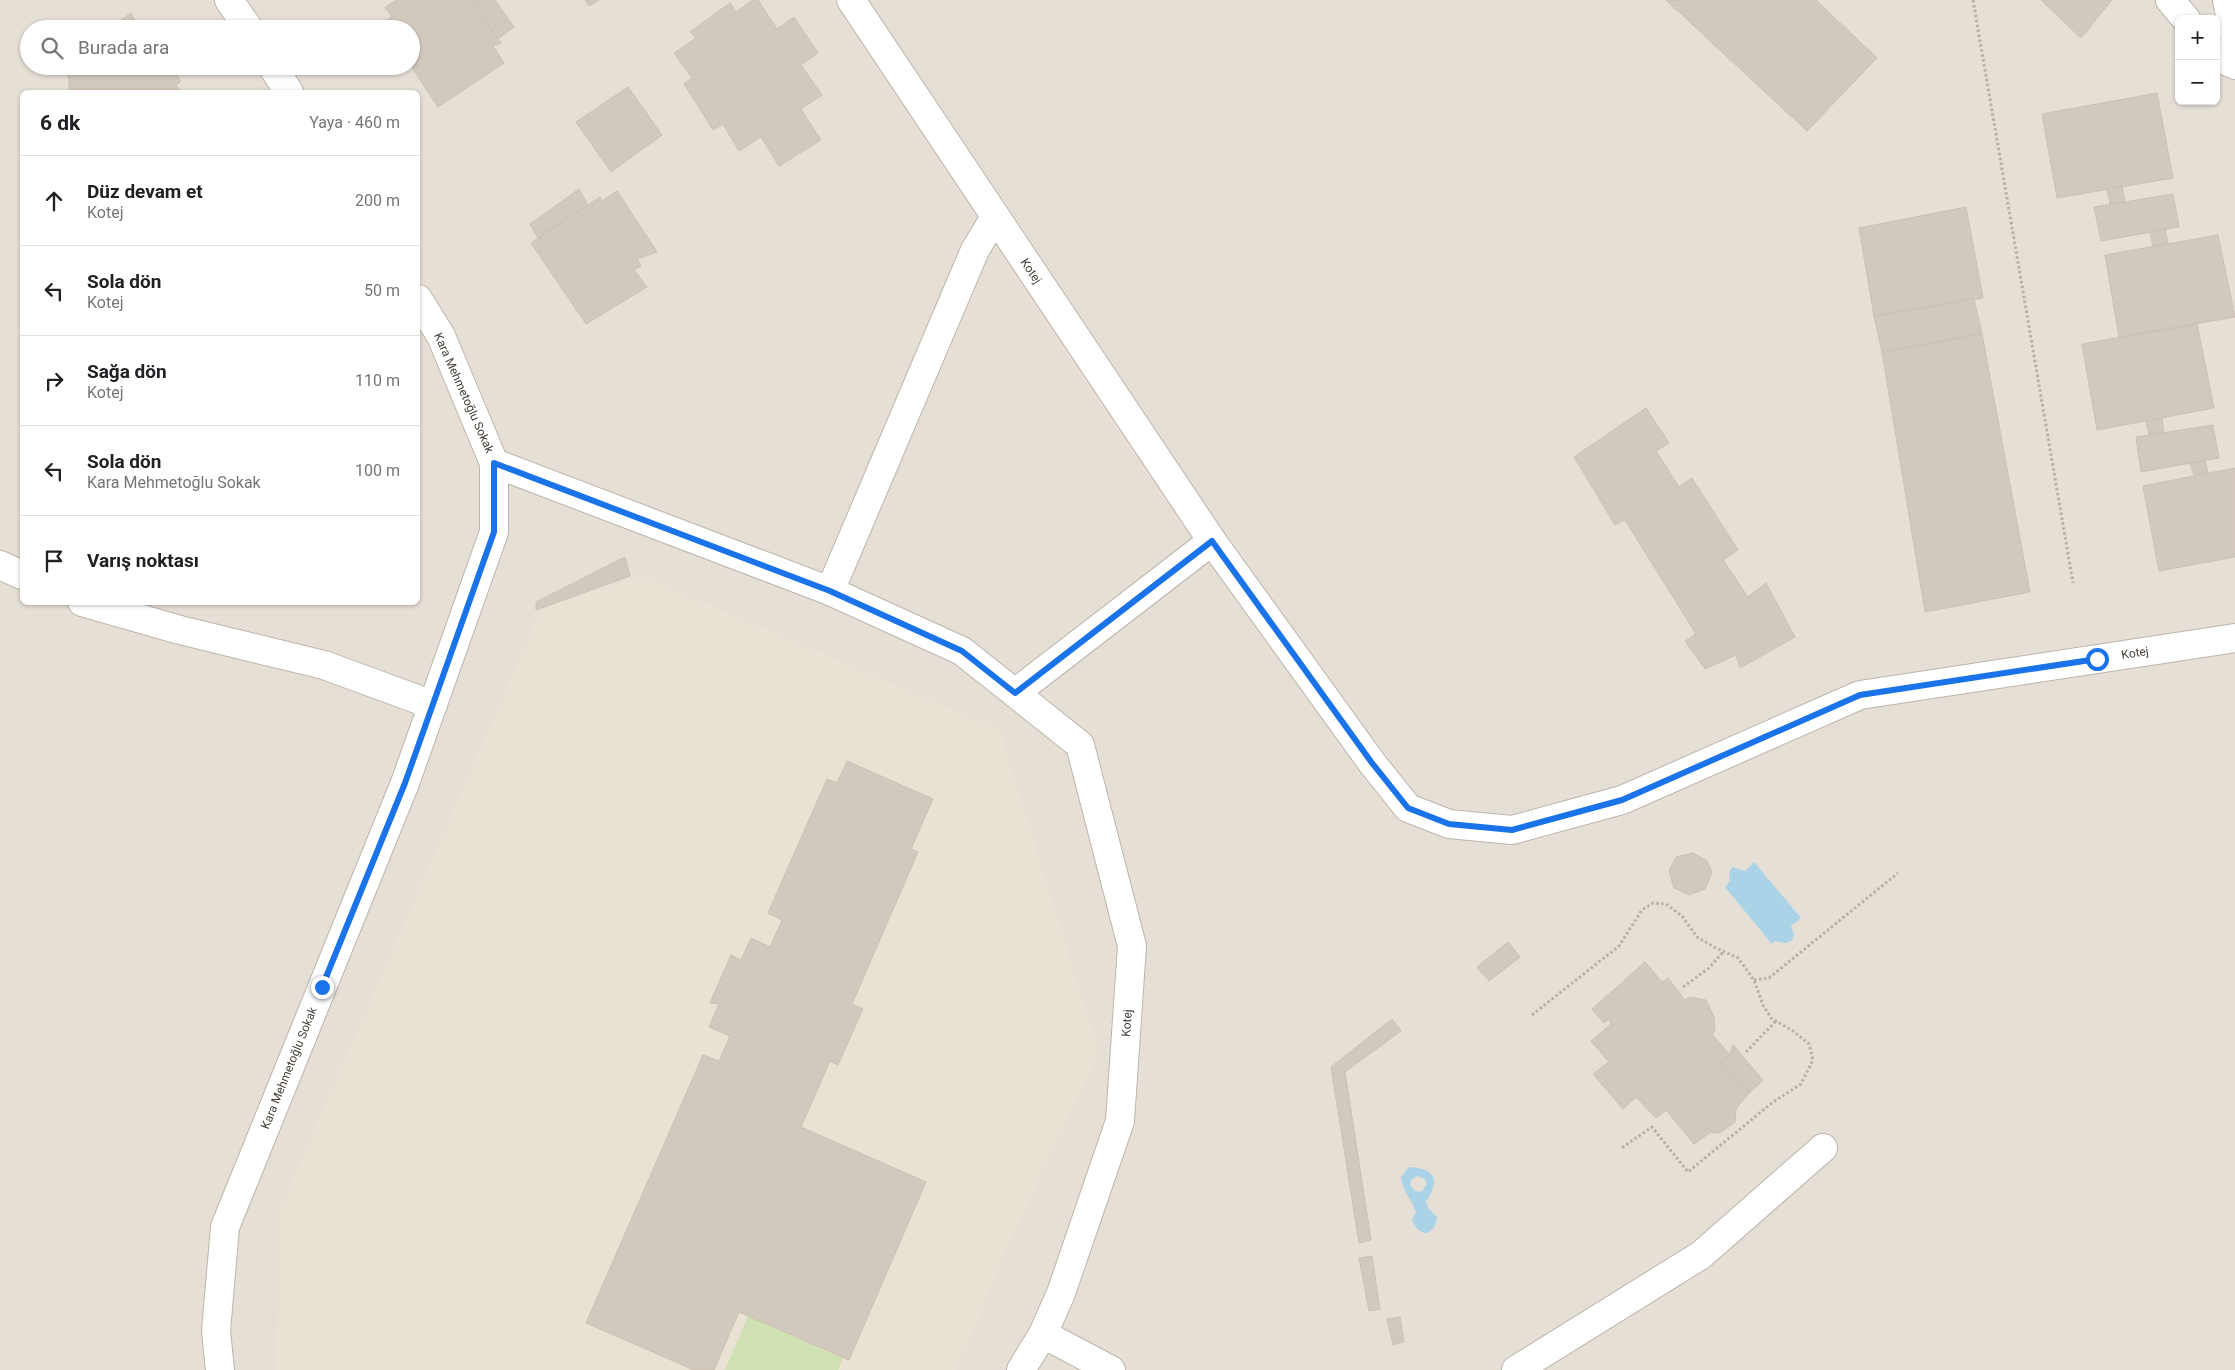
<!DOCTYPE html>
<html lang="tr">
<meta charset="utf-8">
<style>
:root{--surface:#fff;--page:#f6f6f6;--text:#202124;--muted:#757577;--line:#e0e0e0}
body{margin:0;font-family:Roboto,sans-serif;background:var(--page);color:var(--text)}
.controls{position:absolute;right:15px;top:15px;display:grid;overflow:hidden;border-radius:8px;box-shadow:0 1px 4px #0004}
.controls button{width:45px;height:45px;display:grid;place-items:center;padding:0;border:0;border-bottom:1px solid var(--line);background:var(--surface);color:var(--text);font:25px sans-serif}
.stop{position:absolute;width:15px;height:15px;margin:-11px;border:4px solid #1a73e8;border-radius:50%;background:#fff}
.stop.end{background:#1a73e8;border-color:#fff;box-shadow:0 1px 5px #0008}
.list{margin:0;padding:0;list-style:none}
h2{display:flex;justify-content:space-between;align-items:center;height:65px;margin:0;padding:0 20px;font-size:21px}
h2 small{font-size:16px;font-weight:400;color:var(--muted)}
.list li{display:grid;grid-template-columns:32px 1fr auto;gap:15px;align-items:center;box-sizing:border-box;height:90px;padding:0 20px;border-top:1px solid var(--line)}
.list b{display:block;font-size:19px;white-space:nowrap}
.list p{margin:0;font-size:16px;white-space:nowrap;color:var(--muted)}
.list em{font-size:16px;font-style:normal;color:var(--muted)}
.icon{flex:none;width:28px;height:28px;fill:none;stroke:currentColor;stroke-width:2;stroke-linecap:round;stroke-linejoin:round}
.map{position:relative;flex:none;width:2235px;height:1370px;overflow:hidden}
.search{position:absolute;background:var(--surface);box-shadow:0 1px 4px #0004;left:20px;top:20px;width:400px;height:55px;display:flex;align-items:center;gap:12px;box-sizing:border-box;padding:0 18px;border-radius:28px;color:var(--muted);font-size:19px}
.panel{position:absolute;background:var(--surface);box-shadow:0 1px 4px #0004;left:20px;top:90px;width:400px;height:515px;border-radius:8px}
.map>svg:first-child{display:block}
</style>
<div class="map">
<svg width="2235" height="1370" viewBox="0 0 2235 1370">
<rect width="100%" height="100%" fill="#f2eee7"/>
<path fill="#e5dfd6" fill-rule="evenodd" d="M0 0H2235V1370H0ZM2179 19H2216V101H2179ZM29 29H411V66H29ZM22 92H418V602H22Z"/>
<polygon fill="#e9e1d3" points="642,576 1000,730 1099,1053 1005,1252 957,1370 276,1370 280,1208 542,607"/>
<polygon fill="#d0e2b4" points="748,1316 843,1358 838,1370 725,1370"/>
<g fill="#aad3e8" fill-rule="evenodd">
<polygon points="1754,862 1801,918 1791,926 1794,934 1792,940 1786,943 1774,941 1772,944 1725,887 1730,881 1729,873 1732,867 1745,871"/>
<path d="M1409 1167C1435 1168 1441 1180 1426 1201L1428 1208 1437 1217C1435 1238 1418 1238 1412 1219L1416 1212C1412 1199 1402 1191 1401 1177ZM1417 1176 1425 1179 1427 1184 1421 1192 1415 1191 1410 1185 1411 1180Z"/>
</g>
<g fill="#d2c9be" stroke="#ccc0b2">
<polygon points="397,0 472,0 501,43 493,46 504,63 438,107 411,66 411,29 387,29 383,23 392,17 385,7"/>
<polygon points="472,0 495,0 514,27 498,39"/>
<polygon points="585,0 599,0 589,6"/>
<polygon points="753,0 758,0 777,29 794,17 818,53 801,65 822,95 801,109 821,140 779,166 761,137 739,151 723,124 713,130 684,84 692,78 674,53 696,38 690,32 730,3 736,12"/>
<polygon points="1666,0 1816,0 1877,58 1807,131"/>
<polygon points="2041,0 2112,0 2081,38"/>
<polygon points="131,13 139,29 99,29 110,28"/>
<polygon points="64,66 171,66 181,81 176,85 181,92 69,92 69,79"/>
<polygon points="628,87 662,135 611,172 576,122"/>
<polygon points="2157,93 2173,178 2057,198 2042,114"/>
<polygon points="2122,186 2125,202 2110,204 2107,189"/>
<polygon points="579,189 588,205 538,238 530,224"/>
<polygon points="617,191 657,252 637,259 641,266 634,270 647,287 586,324 531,243 600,197 602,201"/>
<polygon points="2173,194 2179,227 2101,241 2094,207"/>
<polygon points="1966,207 1983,298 1874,316 1859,228"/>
<polygon points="2165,229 2168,243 2153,246 2150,232"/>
<polygon points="2218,235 2235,317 2119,337 2105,255"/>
<polygon points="1974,299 1982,334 1882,352 1874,316"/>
<polygon points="2197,324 2214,408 2097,430 2082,344"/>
<polygon points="1982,334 2030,592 1925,612 1882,352"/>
<polygon points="1646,408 1669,443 1656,451 1679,487 1692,478 1738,550 1723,560 1748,597 1766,583 1795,637 1740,668 1736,655 1705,669 1685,641 1696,634 1625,520 1615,525 1574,457"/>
<polygon points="2162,418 2164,433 2149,435 2146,421"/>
<polygon points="2213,425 2219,458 2141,472 2136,437"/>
<polygon points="2205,461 2208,473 2194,476 2190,463"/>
<polygon points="2235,468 2235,557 2159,571 2143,486"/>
<polygon points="625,557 630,576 536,610 536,602"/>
<polygon points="847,761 933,799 911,849 918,852 852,1004 863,1009 838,1065 830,1061 801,1127 926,1182 849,1360 739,1312 714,1370 694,1370 586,1323 703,1055 719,1061 730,1036 709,1027 719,1004 710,1003 731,955 741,960 751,938 770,947 782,920 768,913 827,779 837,783"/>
<polygon points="1693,853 1707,861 1712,872 1705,889 1689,895 1674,888 1669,871 1676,857"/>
<polygon points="1508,942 1520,957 1489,981 1477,967"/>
<polygon points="1645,962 1662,982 1668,978 1685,1000 1690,997 1706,1000 1714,1017 1715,1031 1712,1034 1730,1055 1721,1061 1750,1092 1736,1109 1735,1122 1720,1133 1711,1132 1694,1144 1666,1110 1656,1118 1636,1097 1623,1109 1593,1074 1609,1062 1591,1041 1611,1024 1609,1019 1604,1023 1592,1009"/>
<polygon points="1392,1019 1401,1031 1345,1072 1371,1240 1359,1243 1331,1067"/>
<polygon points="1733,1045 1763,1080 1750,1092 1721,1061 1730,1055"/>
<polygon points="1372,1256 1380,1309 1369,1311 1359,1258"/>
<polygon points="1400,1317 1404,1342 1393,1345 1387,1319"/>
</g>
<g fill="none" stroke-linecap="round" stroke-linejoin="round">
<defs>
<g id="minor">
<polyline points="229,0 249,29"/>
<polyline points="851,0 1212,541 1372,763 1408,808 1449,824 1512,830 1622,800 1860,695 2235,638"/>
<polyline points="2170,0 2186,19"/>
<polyline points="2227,0 2235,41"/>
<polyline points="2216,54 2221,59 2235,65"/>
<polyline points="272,66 289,92"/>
<polyline points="494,463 830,591 962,651 1080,745 1132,946 1120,1121 1061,1293 1043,1334 1021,1370"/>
<polyline points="0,565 22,575"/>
<polyline points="830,591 975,250 995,217"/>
<polyline points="82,602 180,630 324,665 433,705"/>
<polyline points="1015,693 1212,541"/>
<polyline points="1043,1334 1111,1370"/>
<polyline points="220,1370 216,1331 225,1227 405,783 494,532 494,463 441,336 418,299"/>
<polyline points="1516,1370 1701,1255 1823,1148"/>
</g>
</defs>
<use href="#minor" stroke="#bcb5ab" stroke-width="30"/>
<g stroke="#bcaf9e" stroke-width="3" stroke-dasharray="2.5 2.5" stroke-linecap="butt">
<polyline points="1973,0 2073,583"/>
<polyline points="1754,980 1769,978 1898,873"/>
<polyline points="1683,987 1709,968 1724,951"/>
<polyline points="1532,1015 1619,946 1642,910 1653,903 1666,904 1682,916 1697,937 1714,947 1738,958 1754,980 1763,1005 1771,1018 1793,1031 1809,1044 1813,1060 1801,1084 1773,1102 1688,1172 1652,1127 1620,1149"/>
<polyline points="1746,1052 1776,1021"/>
</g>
<use href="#minor" stroke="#fff" stroke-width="28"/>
</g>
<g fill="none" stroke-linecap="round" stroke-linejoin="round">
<polyline stroke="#1a73e8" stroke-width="6" points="322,987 405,783 494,532 494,463 830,591 962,651 1015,693 1212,541 1372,763 1408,808 1449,824 1512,830 1622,800 1860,695 2097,659"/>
</g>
<g text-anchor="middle" stroke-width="4" stroke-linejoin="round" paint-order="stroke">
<g font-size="12" fill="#443e37" stroke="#fff">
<text transform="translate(1031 271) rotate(56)" y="4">Kotej</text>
<text transform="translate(464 393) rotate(66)" y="4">Kara Mehmetoğlu Sokak</text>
<text transform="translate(2135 653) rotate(-9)" y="4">Kotej</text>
<text transform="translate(1127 1023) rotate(-86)" y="4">Kotej</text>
<text transform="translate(289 1068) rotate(-68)" y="4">Kara Mehmetoğlu Sokak</text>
</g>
</g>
</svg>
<div class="controls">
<button>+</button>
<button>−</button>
</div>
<div class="stop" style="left:2097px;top:659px"></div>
<div class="stop end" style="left:322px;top:987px"></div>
<div class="search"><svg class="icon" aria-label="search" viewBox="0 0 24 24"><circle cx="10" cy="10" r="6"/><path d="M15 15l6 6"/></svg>Burada ara</div>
<section class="panel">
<h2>6 dk<small>Yaya · 460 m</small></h2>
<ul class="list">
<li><svg class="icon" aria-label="ahead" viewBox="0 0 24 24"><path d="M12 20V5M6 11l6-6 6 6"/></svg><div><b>Düz devam et</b><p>Kotej</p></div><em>200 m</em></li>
<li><svg class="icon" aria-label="left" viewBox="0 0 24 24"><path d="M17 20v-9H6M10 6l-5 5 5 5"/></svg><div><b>Sola dön</b><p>Kotej</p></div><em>50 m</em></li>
<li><svg class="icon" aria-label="right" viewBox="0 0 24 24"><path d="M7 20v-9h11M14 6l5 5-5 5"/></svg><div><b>Sağa dön</b><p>Kotej</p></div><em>110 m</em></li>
<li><svg class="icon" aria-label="left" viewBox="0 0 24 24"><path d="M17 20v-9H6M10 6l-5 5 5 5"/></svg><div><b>Sola dön</b><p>Kara Mehmetoğlu Sokak</p></div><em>100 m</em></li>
<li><svg class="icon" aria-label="arrive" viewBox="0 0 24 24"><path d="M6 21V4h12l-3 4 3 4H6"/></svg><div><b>Varış noktası</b></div></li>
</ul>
</section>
</div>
